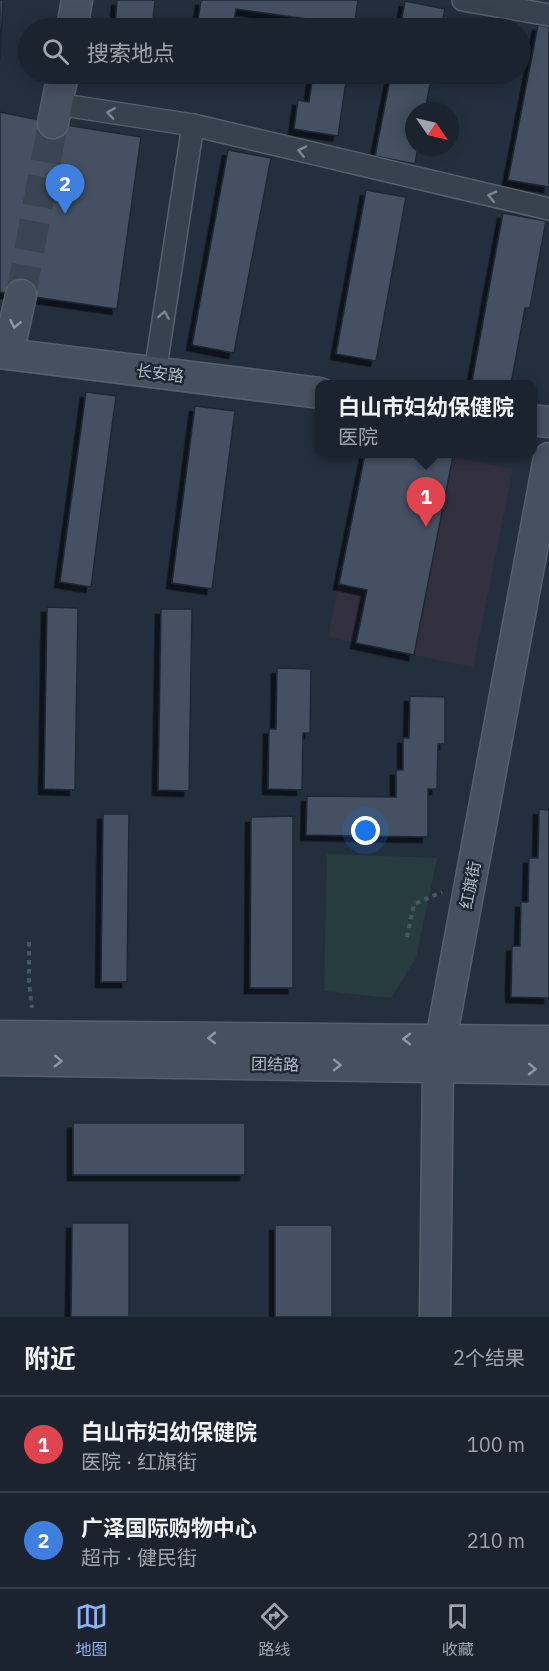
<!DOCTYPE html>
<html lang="zh">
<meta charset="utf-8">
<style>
:root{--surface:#1b232e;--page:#242b36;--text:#f1f3f6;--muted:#a0a4aa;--line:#39404a;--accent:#8ab4f8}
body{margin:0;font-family:"IBM Plex Sans","Noto Sans SC",sans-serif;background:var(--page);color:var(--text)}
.compass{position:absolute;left:405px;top:102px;width:54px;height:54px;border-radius:50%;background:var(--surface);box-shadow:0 3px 15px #0003;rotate:124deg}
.you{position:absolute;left:366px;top:831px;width:21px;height:21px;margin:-15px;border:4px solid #fff;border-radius:50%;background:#1a73e8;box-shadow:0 0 0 9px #1a73e833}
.badge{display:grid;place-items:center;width:39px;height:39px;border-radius:50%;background:var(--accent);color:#fff;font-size:20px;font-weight:700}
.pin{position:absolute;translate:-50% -50px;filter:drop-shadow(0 2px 3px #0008)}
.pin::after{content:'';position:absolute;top:32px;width:21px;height:18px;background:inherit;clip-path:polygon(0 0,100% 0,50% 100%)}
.popup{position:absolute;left:315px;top:380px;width:222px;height:78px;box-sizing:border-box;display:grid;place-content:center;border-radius:12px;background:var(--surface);filter:drop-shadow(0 2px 4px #0005);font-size:20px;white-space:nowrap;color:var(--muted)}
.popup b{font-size:22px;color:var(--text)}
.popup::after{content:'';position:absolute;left:50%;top:100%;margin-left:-12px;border:12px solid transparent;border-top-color:var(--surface)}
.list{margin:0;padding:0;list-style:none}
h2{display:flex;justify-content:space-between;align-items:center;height:78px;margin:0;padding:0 24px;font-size:26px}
h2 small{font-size:20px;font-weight:400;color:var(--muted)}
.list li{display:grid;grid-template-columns:39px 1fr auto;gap:18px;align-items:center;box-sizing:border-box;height:96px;padding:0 24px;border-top:2px solid var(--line)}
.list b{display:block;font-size:22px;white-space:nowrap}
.list p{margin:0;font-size:20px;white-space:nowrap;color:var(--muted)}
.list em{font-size:20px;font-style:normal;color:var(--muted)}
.icon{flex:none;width:33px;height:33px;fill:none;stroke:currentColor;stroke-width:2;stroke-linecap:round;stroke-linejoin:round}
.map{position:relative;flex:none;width:549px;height:1317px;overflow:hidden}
.search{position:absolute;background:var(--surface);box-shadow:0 3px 15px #0003;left:18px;right:18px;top:18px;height:66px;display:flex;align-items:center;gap:15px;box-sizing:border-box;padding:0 21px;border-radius:33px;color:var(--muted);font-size:22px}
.sheet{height:270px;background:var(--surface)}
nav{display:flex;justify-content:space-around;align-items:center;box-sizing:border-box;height:84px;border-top:2px solid var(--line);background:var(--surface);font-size:16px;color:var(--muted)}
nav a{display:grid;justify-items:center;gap:3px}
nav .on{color:var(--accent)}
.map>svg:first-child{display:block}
</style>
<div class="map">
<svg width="549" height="1317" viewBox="0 0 549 1317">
<defs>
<filter id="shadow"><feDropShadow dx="-5.5" dy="5.5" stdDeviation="0" flood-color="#0009"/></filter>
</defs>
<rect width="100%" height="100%" fill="#242f3e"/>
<polygon fill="#32303f" points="365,454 438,454 513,469 473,667 328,637"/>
<polygon fill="#263c3f" points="327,854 437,858 416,958 391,998 324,991"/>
<g fill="#455162" stroke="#1f2835" stroke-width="1.5" filter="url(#shadow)">
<polygon points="0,0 3,0 0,60"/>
<polygon points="117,0 155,0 152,28 115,28"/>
<polygon points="201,0 358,0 354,28 320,28 321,21 236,9 233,28 197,28"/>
<polygon points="405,1 445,9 441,28 400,28"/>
<polygon points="538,25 549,27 549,187 508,180"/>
<polygon points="202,74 227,74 226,77"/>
<polygon points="313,74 347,74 338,136 294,129 298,100 309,102"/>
<polygon points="391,74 432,74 425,111 414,111 414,147 418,147 415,164 375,156"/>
<polygon points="0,112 53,123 141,137 117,309 0,292"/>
<polygon points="228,150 271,158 234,353 192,345"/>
<polygon points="366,190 406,197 376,361 336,354"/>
<polygon points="503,213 546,221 530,308 525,308 511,384 491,384 472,381"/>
<polygon points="86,392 116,396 91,587 60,582"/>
<polygon points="195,406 235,411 212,589 172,583"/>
<polygon points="365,454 438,454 453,456 414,655 356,643 367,590 339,584"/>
<polygon points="47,607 78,608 75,790 44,789"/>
<polygon points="161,609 192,609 189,791 158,790"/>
<polygon points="277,668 311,669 310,733 303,733 302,790 268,789 269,729 276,729"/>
<polygon points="410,696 445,697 445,744 438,744 437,789 428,789 428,837 306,835 307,796 396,797 396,770 403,770 403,738 409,738"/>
<polygon points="539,809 549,810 549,998 511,997 512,946 520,946 521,902 528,902 529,858 538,858"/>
<polygon points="103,814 129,814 127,982 101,982"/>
<polygon points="293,816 293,988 250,988 251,817"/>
<rect x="73" y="1123" width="172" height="52"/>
<polygon points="72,1223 129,1223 129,1317 71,1317"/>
<rect x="275" y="1225" width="57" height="92"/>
</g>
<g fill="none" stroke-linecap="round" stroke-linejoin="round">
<polyline stroke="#3a4453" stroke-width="30" stroke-dasharray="30 15" stroke-linecap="butt" points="21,295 53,123"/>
<defs>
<g id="street">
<polyline points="463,0 549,15"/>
<polyline points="57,104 193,125 549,209"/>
<polyline points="155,373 193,125"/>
</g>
<g id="secondary">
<polyline points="72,28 77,0"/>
<polyline points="53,123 63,74"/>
<polyline points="0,353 320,393"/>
<polyline points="8,354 21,295"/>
<polyline points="532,420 549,422"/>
<polyline points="0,1036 549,1041"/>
<polyline points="0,1060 549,1069"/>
<polyline points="435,1317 438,1067 441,1040 549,458"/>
</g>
</defs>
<use href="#street" stroke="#565f6c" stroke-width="24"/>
<use href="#secondary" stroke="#565f6c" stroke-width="33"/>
<g stroke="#44595c" stroke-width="4" stroke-dasharray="4.5 4.5" stroke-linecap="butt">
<polyline points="407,937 414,904 442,892"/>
<polyline points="29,942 29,982 32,1008"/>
</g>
<use href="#street" stroke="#38414e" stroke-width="21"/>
<use href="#secondary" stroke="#465061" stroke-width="30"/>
</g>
<defs><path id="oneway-chevron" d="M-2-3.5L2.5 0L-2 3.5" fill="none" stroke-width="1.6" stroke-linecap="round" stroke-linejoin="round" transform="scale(1.5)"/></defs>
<g stroke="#7c8592">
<use href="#oneway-chevron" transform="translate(111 113) rotate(-171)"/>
<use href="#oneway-chevron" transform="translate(302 151) rotate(-167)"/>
<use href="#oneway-chevron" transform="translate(492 196) rotate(-167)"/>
<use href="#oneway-chevron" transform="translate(164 315) rotate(-81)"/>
</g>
<g stroke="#8e96a5">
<use href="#oneway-chevron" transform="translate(15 324) rotate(102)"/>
<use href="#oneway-chevron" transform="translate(212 1038) rotate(-180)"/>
<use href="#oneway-chevron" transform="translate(407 1039) rotate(-180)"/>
<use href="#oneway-chevron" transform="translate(58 1061) rotate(1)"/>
<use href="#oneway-chevron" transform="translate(337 1065) rotate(1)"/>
<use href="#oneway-chevron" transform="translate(532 1069) rotate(1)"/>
</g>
<g text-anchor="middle" stroke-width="5" stroke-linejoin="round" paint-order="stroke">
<g font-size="16" fill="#b4bcc9" stroke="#1d2633">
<text transform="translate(160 373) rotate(7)" y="6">长安路</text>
<text transform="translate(470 885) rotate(-79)" y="6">红旗街</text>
<text transform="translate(275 1064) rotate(1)" y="6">团结路</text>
</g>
</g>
</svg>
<svg class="compass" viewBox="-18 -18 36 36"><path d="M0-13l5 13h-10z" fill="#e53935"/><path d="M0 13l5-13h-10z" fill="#a0a4aa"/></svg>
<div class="you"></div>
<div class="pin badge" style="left:426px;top:527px;background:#e0444e">1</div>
<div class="popup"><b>白山市妇幼保健院</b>医院</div>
<div class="pin badge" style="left:65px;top:214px;background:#3f7fe0">2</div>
<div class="search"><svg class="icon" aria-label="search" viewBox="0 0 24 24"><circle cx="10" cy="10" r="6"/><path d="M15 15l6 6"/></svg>搜索地点</div>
</div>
<section class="sheet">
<h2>附近<small>2个结果</small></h2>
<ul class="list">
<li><span class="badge" style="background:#e0444e">1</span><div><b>白山市妇幼保健院</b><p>医院 · 红旗街</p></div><em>100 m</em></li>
<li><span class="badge" style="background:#3f7fe0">2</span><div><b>广泽国际购物中心</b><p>超市 · 健民街</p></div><em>210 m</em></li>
</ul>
</section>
<nav>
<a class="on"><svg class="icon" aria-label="map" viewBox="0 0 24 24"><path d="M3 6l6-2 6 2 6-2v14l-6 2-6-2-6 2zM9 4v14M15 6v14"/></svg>地图</a>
<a><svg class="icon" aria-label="directions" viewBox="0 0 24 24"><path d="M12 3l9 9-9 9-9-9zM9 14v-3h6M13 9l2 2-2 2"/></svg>路线</a>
<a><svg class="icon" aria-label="saved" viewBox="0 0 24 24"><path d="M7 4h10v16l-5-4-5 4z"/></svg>收藏</a>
</nav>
